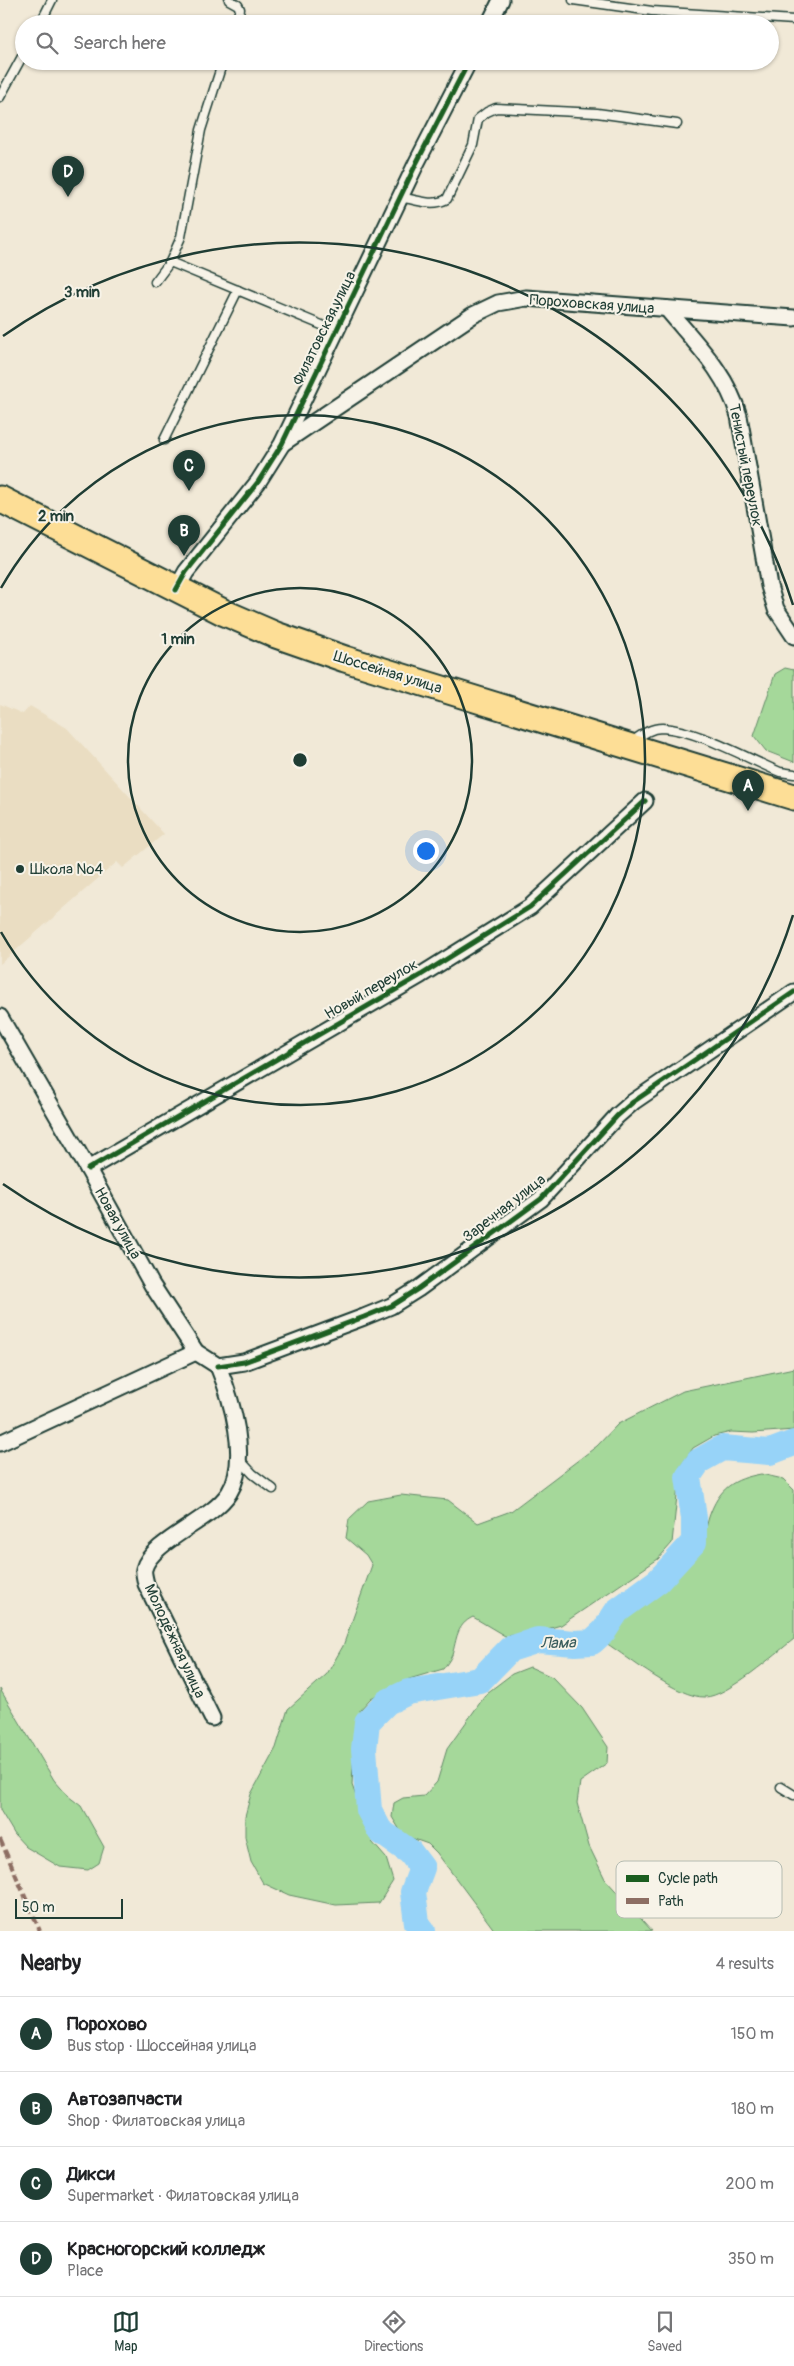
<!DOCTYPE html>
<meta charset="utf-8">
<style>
:root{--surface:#fff;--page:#f2f2f2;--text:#202124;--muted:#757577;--line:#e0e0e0;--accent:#1f3d34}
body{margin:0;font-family:Pangolin,sans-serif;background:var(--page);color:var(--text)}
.scale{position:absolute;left:15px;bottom:12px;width:108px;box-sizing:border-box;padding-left:5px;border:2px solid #1f3d34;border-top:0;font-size:14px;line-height:18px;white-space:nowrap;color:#1f3d34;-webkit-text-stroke:4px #f7f3e8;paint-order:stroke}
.you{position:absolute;left:425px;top:850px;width:18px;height:18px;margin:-12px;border:4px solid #fff;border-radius:50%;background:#1a73e8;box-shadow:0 0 0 8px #1a73e833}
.badge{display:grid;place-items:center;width:32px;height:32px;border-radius:50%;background:var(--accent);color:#fff;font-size:16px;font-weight:700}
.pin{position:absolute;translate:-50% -41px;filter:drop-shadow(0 1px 2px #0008)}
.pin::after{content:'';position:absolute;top:26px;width:18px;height:15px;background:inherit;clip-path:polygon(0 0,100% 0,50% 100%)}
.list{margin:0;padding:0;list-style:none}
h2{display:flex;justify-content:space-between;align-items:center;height:65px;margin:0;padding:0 20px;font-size:21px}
h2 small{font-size:16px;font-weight:400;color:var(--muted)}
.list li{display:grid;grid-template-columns:32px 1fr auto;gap:15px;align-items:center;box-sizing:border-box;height:75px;padding:0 20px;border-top:1px solid var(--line)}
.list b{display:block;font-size:19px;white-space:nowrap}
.list p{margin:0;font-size:16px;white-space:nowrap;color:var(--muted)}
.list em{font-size:16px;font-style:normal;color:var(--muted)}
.icon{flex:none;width:28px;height:28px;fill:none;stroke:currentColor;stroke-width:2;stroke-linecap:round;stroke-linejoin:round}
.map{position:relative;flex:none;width:794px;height:1931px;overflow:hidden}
.search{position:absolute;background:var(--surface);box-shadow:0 1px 4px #0004;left:15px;right:15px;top:15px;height:55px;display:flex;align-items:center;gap:12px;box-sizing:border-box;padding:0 18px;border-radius:28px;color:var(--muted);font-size:19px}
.sheet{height:365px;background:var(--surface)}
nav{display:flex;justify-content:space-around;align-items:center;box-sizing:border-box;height:70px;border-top:1px solid var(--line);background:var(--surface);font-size:14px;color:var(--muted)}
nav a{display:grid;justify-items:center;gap:2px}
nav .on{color:var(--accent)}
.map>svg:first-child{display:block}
</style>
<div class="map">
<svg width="794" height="1931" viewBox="0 0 794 1931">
<rect width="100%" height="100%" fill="#f1e9d7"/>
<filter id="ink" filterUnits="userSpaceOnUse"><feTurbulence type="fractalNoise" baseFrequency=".02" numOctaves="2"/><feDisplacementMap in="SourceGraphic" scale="10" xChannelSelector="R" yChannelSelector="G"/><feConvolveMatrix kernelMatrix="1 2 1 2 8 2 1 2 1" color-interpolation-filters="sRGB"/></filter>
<g filter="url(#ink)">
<polygon fill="#eaddc2" points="0,704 23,714 30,706 67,728 164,834 123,868 117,862 0,964"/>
<g fill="#a5d89a" stroke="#628a67">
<polygon points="785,668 794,670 794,762 766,751 754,736 775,674"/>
<path d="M794 1368V1430L753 1433 731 1432 714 1436 693 1448 680 1467 672 1543 658 1559 561 1625 533 1633 505 1636 473 1617C456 1625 457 1639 452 1655 450 1660 446 1665 443 1669L409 1679 371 1698 360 1710 354 1739 352 1785 372 1842 386 1858 393 1881 379 1903 336 1905 289 1895 263 1883 251 1862 245 1837V1816L251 1794 276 1748 288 1709 327 1674 343 1646 372 1565 366 1555 346 1538 349 1519 368 1501 401 1495 448 1500 478 1523 511 1511 597 1446 618 1424 683 1391Z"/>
<path d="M761 1474 783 1479 794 1490V1639C776 1653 727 1697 705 1697 678 1698 629 1658 606 1643 611 1622 632 1613 647 1600 660 1589 685 1569 695 1556 704 1543 705 1530 709 1517 719 1488 733 1479 761 1474Z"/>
<polygon points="530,1667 552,1677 582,1708 608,1747 607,1763 580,1782 577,1803 589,1846 605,1879 652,1931 495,1931 437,1853 428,1844 403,1835 392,1817 394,1803 403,1798 424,1796 437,1782 447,1749 487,1693 512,1674"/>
<polygon points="0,1689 54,1780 68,1796 81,1806 104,1847 99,1863 88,1870 60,1867 26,1847 15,1835 0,1810"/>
</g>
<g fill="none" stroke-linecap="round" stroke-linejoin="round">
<polyline stroke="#97d3f8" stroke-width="26" points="423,1931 417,1923 413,1892 422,1868 410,1852 380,1831 369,1810 364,1749 367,1722 387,1702 408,1692 480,1680 510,1649 538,1640 575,1643 592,1642 604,1631 617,1611 658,1581 694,1542 694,1518 688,1477 699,1461 722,1448 770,1452 794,1443"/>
<defs>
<g id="service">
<polyline points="229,0 238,5 240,9 235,24"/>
<polyline points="573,0 652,11 794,20"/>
<polyline points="40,24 52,0"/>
<polyline points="0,97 24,53"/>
<path d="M400 197C416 200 433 207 447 199L473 145 478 119 487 112 496 108 597 113 677 124"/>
<polyline points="170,262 336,331"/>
<polyline points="155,282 170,262 181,237 201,130 223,61"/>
<polyline points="164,440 238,290"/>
<path d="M631 743C640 735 650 728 662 728 698 730 746 758 780 772L794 774"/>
<polyline points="239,1459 253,1474 273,1489"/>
<polyline points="781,1787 794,1795"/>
</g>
<g id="minor">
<polyline points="489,24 501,0"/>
<path d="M667 309C696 344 726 372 739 416L769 586 776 609 794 636"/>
<polyline points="283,443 473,315 498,303 526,298 794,318"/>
<polyline points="176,590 186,572 258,482 282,444 417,162 469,61"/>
<polyline points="0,1017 88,1169 152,1285 196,1352 218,1366"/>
<polyline points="88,1169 421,975 530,907 645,801"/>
<polyline points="218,1366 244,1362 364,1317 391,1306 418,1289 541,1199 617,1116 633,1102 794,992"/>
<polyline points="0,1443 196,1352"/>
<path d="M212 1718 146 1584C145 1579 143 1573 144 1569 151 1541 211 1521 229 1493 250 1459 232 1400 218 1366"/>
</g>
<polyline id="primary" points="0,499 225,613 276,635 345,659 794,797"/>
</defs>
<use href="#service" stroke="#1f3d34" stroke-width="11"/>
<use href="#minor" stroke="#1f3d34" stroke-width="19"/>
<use href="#primary" stroke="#1f3d34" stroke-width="29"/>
<use href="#service" stroke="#f7f3e8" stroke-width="8"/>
<use href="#minor" stroke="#f7f3e8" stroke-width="15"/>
<use href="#primary" stroke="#fdde96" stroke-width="25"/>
<polyline stroke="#8d6e63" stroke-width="4" stroke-dasharray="8 4" stroke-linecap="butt" points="0,1839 40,1931"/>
<defs>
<g id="cycleway">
<polyline points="176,590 186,572 258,482 282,444 417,162 469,61"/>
<polyline points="88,1169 421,975 530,907 645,801"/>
<polyline points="218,1366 244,1362 364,1317 391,1306 418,1289 541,1199 617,1116 633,1102 794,992"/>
</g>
</defs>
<use href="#cycleway" stroke="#f7f3e8" stroke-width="8"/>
<use href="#cycleway" stroke="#1b5e20" stroke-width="5"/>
</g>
</g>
<g fill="none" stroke="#1f3d34" stroke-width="2.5">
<circle cx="300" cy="760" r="172"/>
<path d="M1 588A345 345 0 1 1 1 932"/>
<path d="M793 915A517 517 0 0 1 3 1184M3 336A517 517 0 0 1 793 605"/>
</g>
<circle fill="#1f3d34" stroke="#f7f3e8" stroke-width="2" cx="20" cy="869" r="5"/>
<g text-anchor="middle" stroke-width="4" stroke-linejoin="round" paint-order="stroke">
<g font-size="15" fill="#1f3d34" stroke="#f7f3e8">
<text transform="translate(592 304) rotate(4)" y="5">Пороховская улица</text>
<text transform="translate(324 328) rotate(-64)" y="5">Филатовская улица</text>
<text transform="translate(746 465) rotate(79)" y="5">Тенистый переулок</text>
<text transform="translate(388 672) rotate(17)" y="5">Шоссейная улица</text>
<text transform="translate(371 989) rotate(-30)" y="5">Новый переулок</text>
<text transform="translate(504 1208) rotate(-38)" y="5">Заречная улица</text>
<text transform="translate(118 1223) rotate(61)" y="5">Новая улица</text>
<text transform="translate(175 1641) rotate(65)" y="5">Молодёжная улица</text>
</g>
<g font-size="15" fill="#1f3d34" stroke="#f7f3e8" text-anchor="start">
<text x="30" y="874">Школа №4</text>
</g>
<g font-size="16" font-style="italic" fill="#375b5b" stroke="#f7f3e8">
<text transform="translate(558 1642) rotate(-1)" y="6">Лама</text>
</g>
</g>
<rect x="616" y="1861" width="166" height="57" rx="8" fill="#f7f3e8" stroke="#b6bcb2" stroke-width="1"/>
<rect x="626" y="1875" width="23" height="7" fill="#1b5e20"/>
<rect x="626" y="1898" width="23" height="6" fill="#8d6e63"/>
<g font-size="14" fill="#1f3d34">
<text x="658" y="1883">Cycle path</text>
<text x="658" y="1906">Path</text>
</g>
<circle cx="300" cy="760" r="8" fill="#1f3d34" stroke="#f7f3e8" stroke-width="2.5"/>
<g font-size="15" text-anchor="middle" font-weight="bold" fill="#1f3d34" stroke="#f7f3e8" stroke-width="4" stroke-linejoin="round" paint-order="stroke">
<text x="82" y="297">3 min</text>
<text x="56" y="521">2 min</text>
<text x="178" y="644">1 min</text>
</g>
</svg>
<div class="scale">50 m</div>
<div class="you"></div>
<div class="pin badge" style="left:748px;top:811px">A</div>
<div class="pin badge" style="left:184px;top:556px">B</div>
<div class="pin badge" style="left:189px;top:491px">C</div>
<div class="pin badge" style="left:68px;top:197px">D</div>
<div class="search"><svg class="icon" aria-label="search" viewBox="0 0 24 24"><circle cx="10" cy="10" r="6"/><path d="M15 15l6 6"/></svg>Search here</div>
</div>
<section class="sheet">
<h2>Nearby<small>4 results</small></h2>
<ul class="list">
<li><span class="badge">A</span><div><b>Порохово</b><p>Bus stop · Шоссейная улица</p></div><em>150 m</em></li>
<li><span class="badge">B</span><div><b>Автозапчасти</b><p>Shop · Филатовская улица</p></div><em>180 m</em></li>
<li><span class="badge">C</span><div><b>Дикси</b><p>Supermarket · Филатовская улица</p></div><em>200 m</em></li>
<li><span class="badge">D</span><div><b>Красногорский колледж</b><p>Place</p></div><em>350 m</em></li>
</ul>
</section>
<nav>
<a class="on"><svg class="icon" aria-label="map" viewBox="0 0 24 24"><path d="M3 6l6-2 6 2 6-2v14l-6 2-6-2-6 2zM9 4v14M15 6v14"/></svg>Map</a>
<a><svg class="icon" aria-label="directions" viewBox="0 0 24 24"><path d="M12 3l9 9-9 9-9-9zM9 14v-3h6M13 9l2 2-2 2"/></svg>Directions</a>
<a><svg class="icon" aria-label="saved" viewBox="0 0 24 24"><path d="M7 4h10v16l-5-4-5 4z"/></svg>Saved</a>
</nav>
